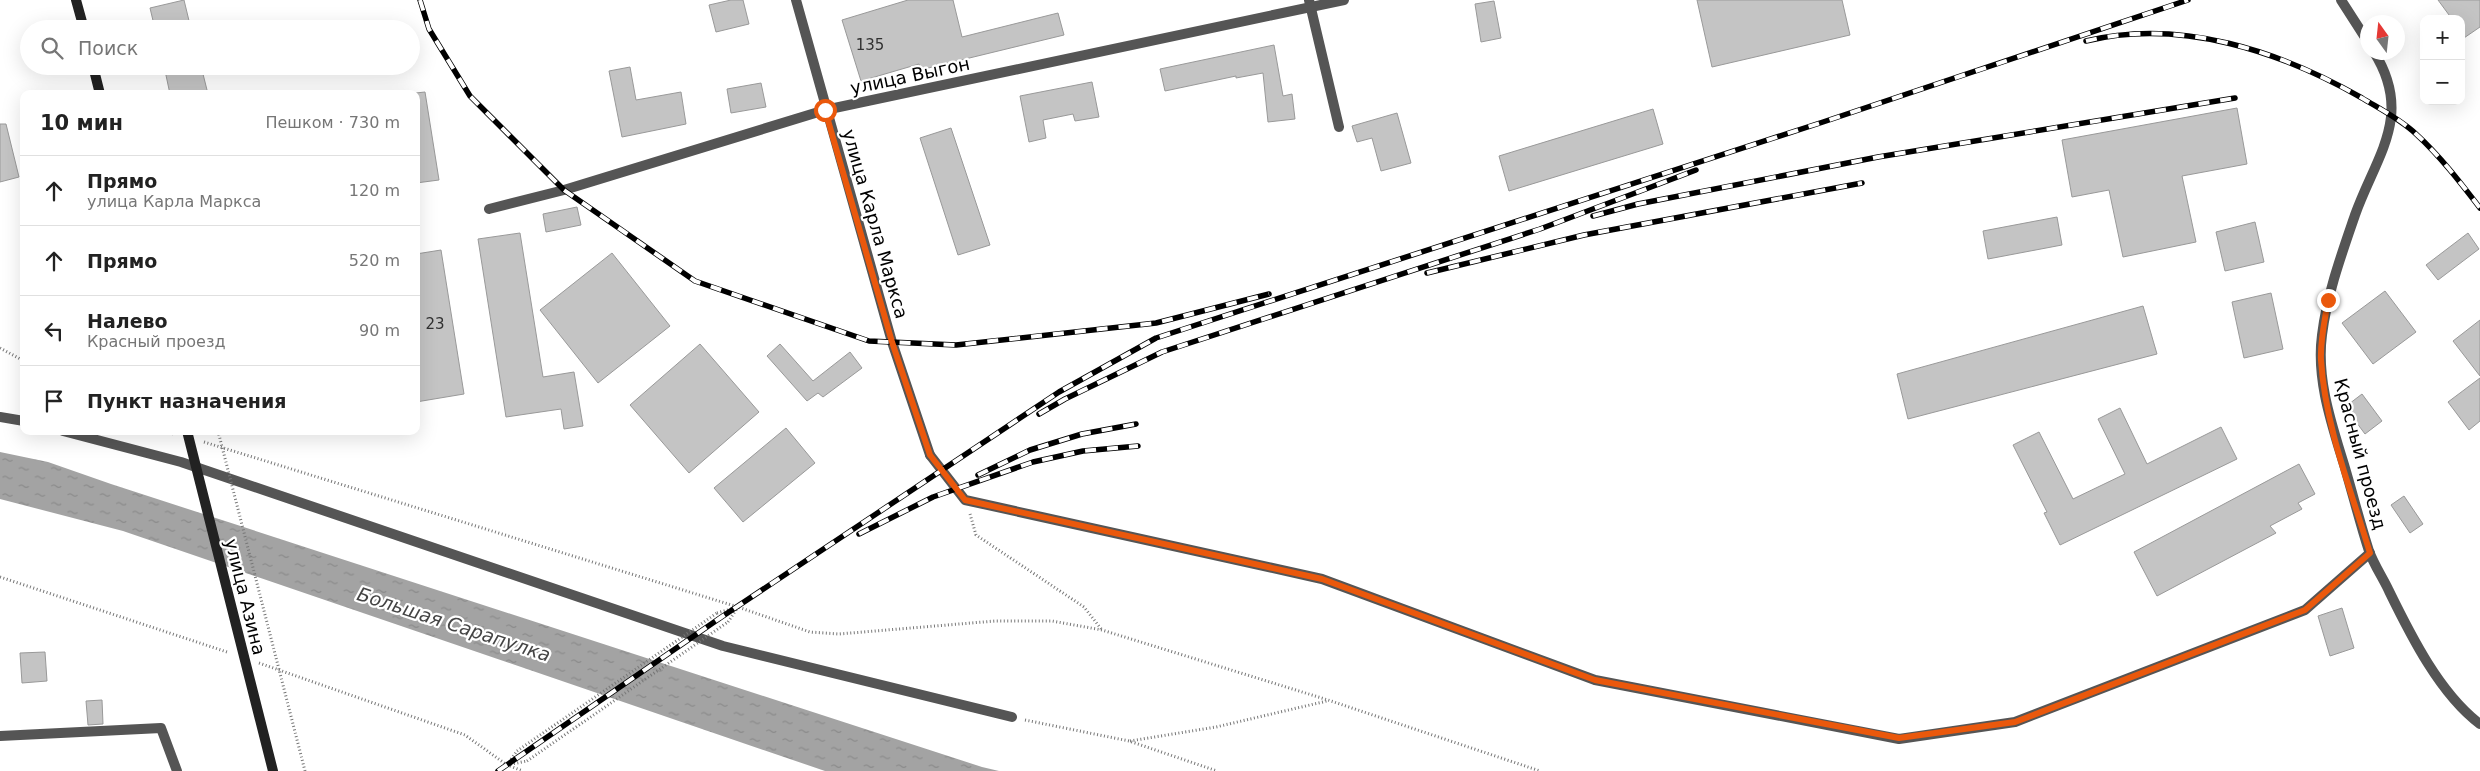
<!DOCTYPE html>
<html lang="ru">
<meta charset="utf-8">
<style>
:root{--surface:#fff;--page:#f2f2f2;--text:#222;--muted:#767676;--line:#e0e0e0}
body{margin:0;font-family:"DejaVu Sans",sans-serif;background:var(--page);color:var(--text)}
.controls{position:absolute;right:15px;top:15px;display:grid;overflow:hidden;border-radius:10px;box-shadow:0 5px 20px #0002}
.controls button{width:45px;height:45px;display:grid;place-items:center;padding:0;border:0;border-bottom:1px solid var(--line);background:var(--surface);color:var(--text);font:25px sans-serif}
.compass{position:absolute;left:2360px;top:15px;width:45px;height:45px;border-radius:50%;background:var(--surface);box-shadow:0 5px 20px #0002;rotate:345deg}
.stop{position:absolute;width:15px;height:15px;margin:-11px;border:4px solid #ea580c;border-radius:50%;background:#fff}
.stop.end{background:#ea580c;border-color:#fff;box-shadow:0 1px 5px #0008}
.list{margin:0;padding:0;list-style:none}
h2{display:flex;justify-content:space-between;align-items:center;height:65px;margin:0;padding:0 20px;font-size:21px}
h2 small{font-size:16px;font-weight:400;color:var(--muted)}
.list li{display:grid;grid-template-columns:32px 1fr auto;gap:15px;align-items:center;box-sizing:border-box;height:70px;padding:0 20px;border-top:1px solid var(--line)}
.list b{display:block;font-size:19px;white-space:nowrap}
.list p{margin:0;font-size:16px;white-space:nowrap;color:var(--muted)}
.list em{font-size:16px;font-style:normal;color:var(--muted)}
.icon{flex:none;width:28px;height:28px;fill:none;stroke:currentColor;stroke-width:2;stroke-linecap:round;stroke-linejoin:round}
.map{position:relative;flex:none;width:2480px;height:771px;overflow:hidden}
.search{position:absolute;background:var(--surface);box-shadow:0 5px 20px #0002;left:20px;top:20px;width:400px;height:55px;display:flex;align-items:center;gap:12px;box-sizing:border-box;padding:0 18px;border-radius:28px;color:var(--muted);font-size:19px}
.panel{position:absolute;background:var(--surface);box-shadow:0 5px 20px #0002;left:20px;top:90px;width:400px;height:345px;border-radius:10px}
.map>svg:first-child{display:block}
</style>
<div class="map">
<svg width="2480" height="771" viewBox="0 0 2480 771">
<defs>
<pattern id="water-ripples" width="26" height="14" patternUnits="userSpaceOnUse" patternTransform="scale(1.25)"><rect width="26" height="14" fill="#a3a3a3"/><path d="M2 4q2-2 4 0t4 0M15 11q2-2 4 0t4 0" fill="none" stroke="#8b8b8b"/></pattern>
</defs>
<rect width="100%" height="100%" fill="#fff"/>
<polygon fill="url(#water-ripples)" points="0,452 48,462 111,484 982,767 999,771 825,771 123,531 0,499"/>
<g fill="#c4c4c4" stroke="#999">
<polygon points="184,0 191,29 155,29 150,8"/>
<polygon points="731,0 743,0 749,24 716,32 709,5"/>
<polygon points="908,0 953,0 962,37 1058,13 1064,35 920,70 919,64 861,81 842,20"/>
<polygon points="1697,0 1842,0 1850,35 1712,67"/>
<polygon points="2438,0 2480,0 2480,27 2461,40 2461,19 2452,19"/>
<polygon points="1494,1 1501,38 1481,42 1475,4"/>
<polygon points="1274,45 1283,96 1292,94 1295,119 1268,122 1263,73 1236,78 1236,76 1165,91 1160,69"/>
<polygon points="164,66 201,66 208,94 170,94"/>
<polygon points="630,67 636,100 681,92 686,124 622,137 609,71"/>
<polygon points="1092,82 1099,117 1075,121 1073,114 1043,120 1046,138 1029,142 1020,96"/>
<polygon points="761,83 766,107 731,113 727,89"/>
<polygon points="425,92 439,180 416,183 416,93"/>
<polygon points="2237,108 2247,164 2182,176 2196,242 2123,257 2109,190 2072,197 2062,140"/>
<polygon points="1653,109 1663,144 1509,191 1499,156"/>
<polygon points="1397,113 1411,163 1381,171 1372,138 1357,142 1352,126"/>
<polygon points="0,124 6,124 19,177 0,182"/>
<polygon points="951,128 990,245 958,255 920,138"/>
<polygon points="577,207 581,225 546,232 543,214"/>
<polygon points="2057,217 2062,245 1988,259 1983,231"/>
<polygon points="2255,222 2264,262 2225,271 2216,232"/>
<polygon points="520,233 543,377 574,372 583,426 564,429 561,409 506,417 478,239"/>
<polygon points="2468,233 2479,249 2438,280 2426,265"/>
<polygon points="441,250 464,394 416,402 416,254"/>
<polygon points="612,253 670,326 598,383 540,310"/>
<polygon points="2385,291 2416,332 2373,364 2342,323"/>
<polygon points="2271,293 2283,349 2244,358 2232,302"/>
<polygon points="2143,306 2157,354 1908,419 1897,374"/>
<polygon points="2480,320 2480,376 2453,341"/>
<polygon points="700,344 759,412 689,473 630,405"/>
<polygon points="780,344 813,381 850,352 862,368 823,397 818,393 807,401 767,356"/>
<polygon points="2480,378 2480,421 2469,430 2448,402"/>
<polygon points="2362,394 2382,421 2365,434 2345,407"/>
<polygon points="2120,408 2147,464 2221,427 2237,459 2060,545 2044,513 2047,512 2013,445 2039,432 2073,499 2125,474 2098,419"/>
<polygon points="786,428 815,463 743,522 714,488"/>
<polygon points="2299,464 2315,494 2298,503 2302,509 2270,526 2276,533 2157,596 2134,552"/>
<polygon points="2404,496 2423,524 2410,533 2391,505"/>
<polygon points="2342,608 2354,648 2330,656 2318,616"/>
<polygon points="45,652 47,681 22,683 20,653"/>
<polygon points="102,700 103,724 88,725 86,701"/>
</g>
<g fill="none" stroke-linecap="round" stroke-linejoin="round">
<g stroke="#777" stroke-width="3" stroke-dasharray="1 2.5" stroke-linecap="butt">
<polyline points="0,348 24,361"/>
<polyline points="162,431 174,434"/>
<polyline points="204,442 738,607 810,632 839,634 995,621 1052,621 1102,630 1328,700 1540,771"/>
<polyline points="970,514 976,535 1084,607 1102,630"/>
<polyline points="0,577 227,652"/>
<polyline points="717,613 738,607"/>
<polyline points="728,622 738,607"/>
<polyline points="259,663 465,735 507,765 523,771"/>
<polyline points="1025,720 1129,741 1217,771"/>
<polyline points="1130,741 1216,727 1327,701"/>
<polyline points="507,765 527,761"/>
<polyline points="507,765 517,751"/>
</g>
<g stroke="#555" stroke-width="10">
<polyline points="0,417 24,421"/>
<polyline points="63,431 181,462 723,646 1012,717"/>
<polyline points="930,455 965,500 1322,579 1595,680 1899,739 2015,722 2305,610 2370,553"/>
</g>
<g stroke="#555" stroke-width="10">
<polyline points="796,0 892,342 930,455"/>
<polyline points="1309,0 1339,127"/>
<polyline points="2341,0 2368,42"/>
<path d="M2374 52C2414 116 2376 156 2355 215 2342 253 2327 294 2322 335 2316 380 2332 425 2345 468 2353 495 2360 523 2369 551 2374 565 2383 578 2389 591 2411 636 2440 694 2480 724"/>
<polyline points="489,209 564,190 825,110 1344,0"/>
<polyline points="0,736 161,728 177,771"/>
</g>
<g stroke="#222" stroke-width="10">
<polyline points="76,0 84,29"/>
<polyline points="93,66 100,94"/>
</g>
<defs>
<g id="rail">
<polyline points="420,0 429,29 470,96 564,190 695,281 869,341 956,345 1156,323 1269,294"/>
<path d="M2086 41C2180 18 2280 51 2362 98 2380 109 2400 119 2416 134 2440 156 2460 182 2480 208"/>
<polyline points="1593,216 1638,204 1878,157 2235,98"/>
<polyline points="1427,273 1584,235 1862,183"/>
<polyline points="1039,414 1065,399 1162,352 1540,229 1696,170"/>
<polyline points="978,475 1030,450 1082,434 1136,424"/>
<polyline points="859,534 933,497 1033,462 1083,451 1138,446"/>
<polyline points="498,771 720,618 1059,392 1156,338 1823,122 2188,0"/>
</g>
</defs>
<use href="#rail" stroke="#000" stroke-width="5.5"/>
<use href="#rail" stroke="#fff" stroke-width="4" stroke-dasharray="11" stroke-linecap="butt"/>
<g stroke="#777" stroke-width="3" stroke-dasharray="1 2.5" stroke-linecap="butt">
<polyline points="218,431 305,771"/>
<polyline points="517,751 717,613"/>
<polyline points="527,761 728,622"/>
</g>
<polyline stroke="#222" stroke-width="10" points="187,431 273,771"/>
</g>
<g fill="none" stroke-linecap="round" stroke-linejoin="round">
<path stroke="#ea580c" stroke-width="6" d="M825 110 892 342 930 455 965 500 1322 579 1595 680 1899 738 2015 722 2305 610 2370 553C2351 490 2325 426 2321 360 2320 340 2325 320 2328 300"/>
</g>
<g text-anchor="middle" stroke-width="4.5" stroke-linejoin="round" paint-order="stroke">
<g font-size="15" fill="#313131">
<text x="870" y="50">135</text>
<text x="435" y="329">23</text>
</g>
<g font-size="18" fill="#000" stroke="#fff">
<text transform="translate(910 76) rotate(-12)" y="6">улица Выгон</text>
<text transform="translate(875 224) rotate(74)" y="6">улица Карла Маркса</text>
<text transform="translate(2360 454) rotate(75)" y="6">Красный проезд</text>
<text transform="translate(245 597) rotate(76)" y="6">улица Азина</text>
</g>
<g font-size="19" font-style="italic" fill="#444" stroke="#fff">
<text transform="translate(454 624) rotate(18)" y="7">Большая Сарапулка</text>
</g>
</g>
</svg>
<div class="controls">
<button>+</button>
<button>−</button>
</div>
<svg class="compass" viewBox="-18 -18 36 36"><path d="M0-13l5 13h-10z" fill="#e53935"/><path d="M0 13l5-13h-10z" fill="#767676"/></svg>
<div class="stop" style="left:825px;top:110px"></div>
<div class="stop end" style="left:2328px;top:300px"></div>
<div class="search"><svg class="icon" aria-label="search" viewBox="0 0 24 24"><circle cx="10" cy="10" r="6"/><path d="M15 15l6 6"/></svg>Поиск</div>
<section class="panel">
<h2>10 мин<small>Пешком · 730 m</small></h2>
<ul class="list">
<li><svg class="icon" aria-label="ahead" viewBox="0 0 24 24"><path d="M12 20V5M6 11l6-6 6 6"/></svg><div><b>Прямо</b><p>улица Карла Маркса</p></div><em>120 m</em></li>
<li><svg class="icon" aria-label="ahead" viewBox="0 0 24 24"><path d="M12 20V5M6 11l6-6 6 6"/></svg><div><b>Прямо</b></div><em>520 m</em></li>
<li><svg class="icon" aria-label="left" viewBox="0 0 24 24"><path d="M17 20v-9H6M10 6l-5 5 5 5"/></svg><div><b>Налево</b><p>Красный проезд</p></div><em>90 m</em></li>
<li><svg class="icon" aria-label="arrive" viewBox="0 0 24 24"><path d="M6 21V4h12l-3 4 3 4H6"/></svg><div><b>Пункт назначения</b></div></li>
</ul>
</section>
</div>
